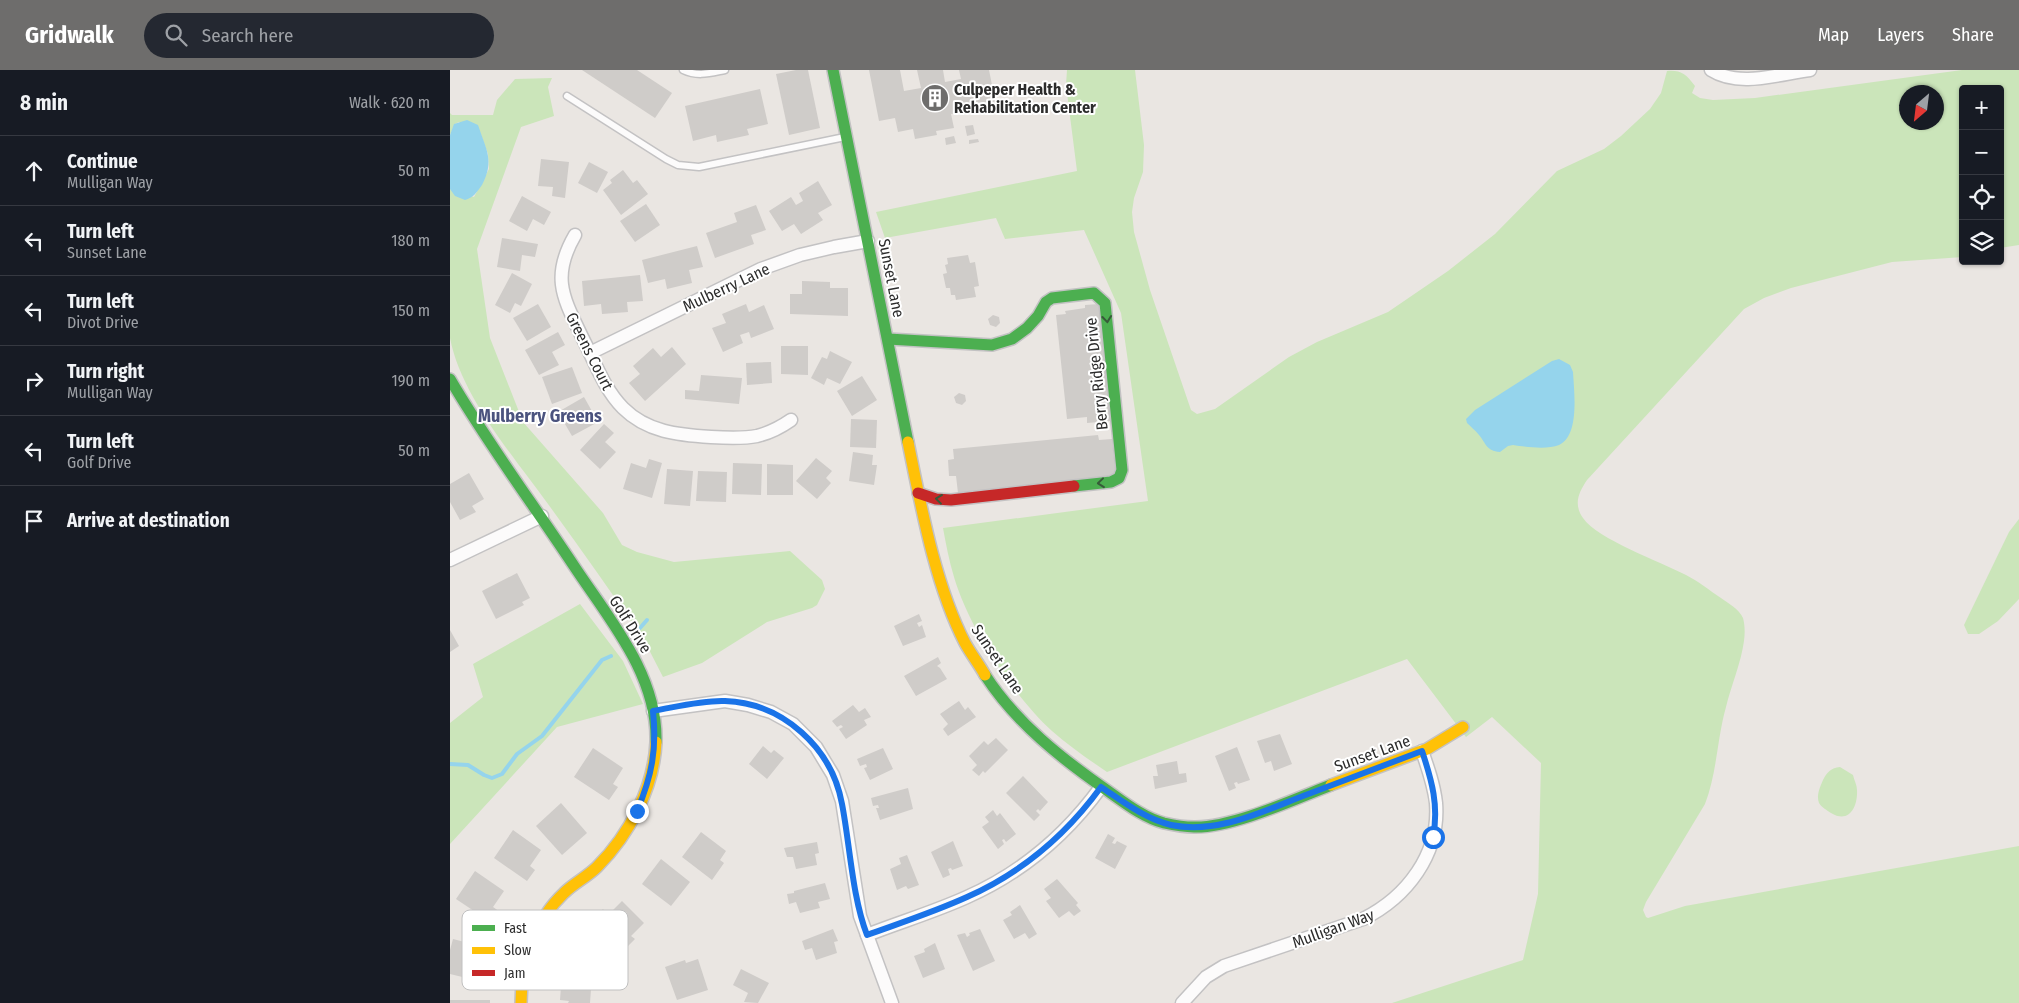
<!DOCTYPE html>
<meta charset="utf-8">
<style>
:root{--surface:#171b24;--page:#242831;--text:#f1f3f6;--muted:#9ea1a6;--line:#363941;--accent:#6e6d6c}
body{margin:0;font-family:"Fira Sans Condensed",sans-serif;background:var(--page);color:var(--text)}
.controls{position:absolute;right:15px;top:15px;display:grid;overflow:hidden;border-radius:5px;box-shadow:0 1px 4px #0004}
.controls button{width:45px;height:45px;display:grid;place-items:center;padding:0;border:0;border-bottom:1px solid var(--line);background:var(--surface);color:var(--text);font:25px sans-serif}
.compass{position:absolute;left:1449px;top:15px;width:45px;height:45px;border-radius:50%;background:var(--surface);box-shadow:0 1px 4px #0004;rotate:208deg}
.stop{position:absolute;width:15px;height:15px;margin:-11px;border:4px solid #1a73e8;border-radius:50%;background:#fff}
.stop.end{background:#1a73e8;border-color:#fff;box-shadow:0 1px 5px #0008}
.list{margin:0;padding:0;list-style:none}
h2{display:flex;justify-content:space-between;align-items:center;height:65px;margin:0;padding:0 20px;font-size:21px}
h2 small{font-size:16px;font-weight:400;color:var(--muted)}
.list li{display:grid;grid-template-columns:32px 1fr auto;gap:15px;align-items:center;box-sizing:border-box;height:70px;padding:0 20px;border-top:1px solid var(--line)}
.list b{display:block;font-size:19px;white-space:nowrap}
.list p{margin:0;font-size:16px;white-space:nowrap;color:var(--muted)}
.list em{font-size:16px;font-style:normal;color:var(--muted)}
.icon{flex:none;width:28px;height:28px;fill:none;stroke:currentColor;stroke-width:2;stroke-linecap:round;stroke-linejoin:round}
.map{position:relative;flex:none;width:1569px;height:933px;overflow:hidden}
header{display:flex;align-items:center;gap:30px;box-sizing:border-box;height:70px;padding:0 25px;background:var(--accent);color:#fff}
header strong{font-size:24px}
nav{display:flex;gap:28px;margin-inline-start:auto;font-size:18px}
.search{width:350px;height:45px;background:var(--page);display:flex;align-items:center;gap:12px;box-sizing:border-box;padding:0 18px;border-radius:28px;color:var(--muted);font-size:19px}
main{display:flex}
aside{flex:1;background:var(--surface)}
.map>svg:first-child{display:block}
</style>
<header>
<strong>Gridwalk</strong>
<div class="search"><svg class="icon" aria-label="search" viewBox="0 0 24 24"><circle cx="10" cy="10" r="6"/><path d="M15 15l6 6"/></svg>Search here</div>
<nav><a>Map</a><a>Layers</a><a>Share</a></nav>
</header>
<main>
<aside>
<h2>8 min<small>Walk · 620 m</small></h2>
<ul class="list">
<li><svg class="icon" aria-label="ahead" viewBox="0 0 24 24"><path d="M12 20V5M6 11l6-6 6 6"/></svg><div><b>Continue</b><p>Mulligan Way</p></div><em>50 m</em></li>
<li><svg class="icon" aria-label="left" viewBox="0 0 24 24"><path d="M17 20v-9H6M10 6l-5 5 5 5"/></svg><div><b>Turn left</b><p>Sunset Lane</p></div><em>180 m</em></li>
<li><svg class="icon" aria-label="left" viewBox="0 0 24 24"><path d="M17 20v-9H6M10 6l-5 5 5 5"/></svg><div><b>Turn left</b><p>Divot Drive</p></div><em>150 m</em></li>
<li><svg class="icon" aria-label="right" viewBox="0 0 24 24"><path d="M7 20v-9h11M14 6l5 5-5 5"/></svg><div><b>Turn right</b><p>Mulligan Way</p></div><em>190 m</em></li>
<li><svg class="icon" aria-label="left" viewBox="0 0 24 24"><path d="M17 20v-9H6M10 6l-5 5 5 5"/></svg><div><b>Turn left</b><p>Golf Drive</p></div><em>50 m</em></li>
<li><svg class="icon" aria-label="arrive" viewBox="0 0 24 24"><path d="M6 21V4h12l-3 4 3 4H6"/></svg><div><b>Arrive at destination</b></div></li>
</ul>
</aside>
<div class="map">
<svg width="1569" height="933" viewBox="0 0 1569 933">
<rect width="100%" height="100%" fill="#eae6e2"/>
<g fill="#cbe5ba" fill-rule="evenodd">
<path d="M617 0H685L694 75 693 102 684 128 682 142 684 162 700 220 741 340 747 344 765 339 839 287 867 272 938 242 998 201 1045 164 1107 101 1154 79 1171 66 1200 39 1211 23 1217 1C1231 0 1236 4 1245 16L1242 23 1250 28 1263 30 1305 28 1512 0H1569V175L1550 178V19H1513V187L1442 192 1341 218 1314 228 1294 239 1137 410C1129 422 1123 434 1133 448 1147 469 1211 492 1236 505 1248 511 1259 520 1271 528 1278 533 1289 539 1293 548 1295 555 1295 564 1294 571 1291 593 1281 616 1276 637 1267 669 1267 703 1255 734L1196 832 1193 840 1196 847 1198 848 1235 836 1569 776V933H942L1073 890 1088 824 1091 693 1042 647 1016 667 957 589 657 702C638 689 619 676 602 661 563 625 519 558 504 507 499 491 496 474 493 458L698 431 671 243 634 160 555 169 546 148 435 168 426 142 627 101 616 15ZM1456 22H1486V52H1456Z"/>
<path d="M102 8 98 17 104 46 71 57 27 179 40 268 73 352 153 443 172 475 187 482 224 492 340 481 372 510 375 519 367 535 362 538 317 552 252 593 213 607 194 570C163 525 131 479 98 434 64 387 11 326 0 268V119L24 127 39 99 38 84 30 62 9 52 5 54 0 65V43L2 45H43L47 30 65 9Z"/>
<polygon points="1569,449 1569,529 1548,551 1529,564 1518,564 1514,555 1559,462"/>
<polygon points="130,534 173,591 193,634 107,657 0,774 0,653 33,627 23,594"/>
<path d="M1390 697 1403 705C1404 710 1407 715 1407 720 1408 737 1399 754 1381 743 1377 740 1372 738 1369 733 1366 725 1370 717 1373 710 1377 702 1381 698 1390 697Z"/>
</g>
<g fill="#95d4ec">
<path d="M17 50 28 55C36 79 45 91 32 115 27 122 23 128 15 130L5 126 0 119V65L4 54Z"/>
<path d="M1109 289 1120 295 1123 302C1124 321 1130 366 1109 375 1097 380 1076 377 1063 375L1058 376 1050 382C1036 381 1036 373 1029 365 1025 360 1021 357 1017 353L1016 349 1025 340 1102 291Z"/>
</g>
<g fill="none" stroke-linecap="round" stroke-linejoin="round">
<g stroke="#95d4ec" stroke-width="4">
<polyline points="190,558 197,550"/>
<polyline points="0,694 18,695 34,705 42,708 52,704 67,684 92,666 152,590 161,586"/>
</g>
</g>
<g fill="#cfccc9">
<polygon points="132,0 187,0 222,23 205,48"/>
<polygon points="346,0 358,0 370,58 339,65 326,4"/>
<polygon points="419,0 450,0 454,21 471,18 467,0 493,0 495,12 511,9 509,0 539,0 546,35 501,44 504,58 486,61 487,65 465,69 463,59 448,62 445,48 429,51"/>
<polygon points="310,19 318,54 297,59 299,65 267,72 266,65 243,71 235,36"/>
<polygon points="523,55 525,64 517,66 515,56"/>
<polygon points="504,66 506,73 496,75 495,68"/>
<polygon points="528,69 529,72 519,74 519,70"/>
<polygon points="91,89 119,92 115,128 102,126 103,117 88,116"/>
<polygon points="139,92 158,102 147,123 128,113"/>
<polygon points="173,100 183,113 187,110 198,124 171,145 153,120 162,113 160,110"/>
<polygon points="368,111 382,135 368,143 373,150 351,164 344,154 332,161 319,141 341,127 346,135 353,131 349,123"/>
<polygon points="72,126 101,142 94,155 83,149 77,161 59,151"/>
<polygon points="196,134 210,155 185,172 170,151"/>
<polygon points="306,135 316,160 301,165 304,174 265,188 256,163 287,152 284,143"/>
<polygon points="52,168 88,174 85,187 72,185 70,201 47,197"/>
<polygon points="247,176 253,197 239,200 242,213 217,219 215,209 198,213 192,190"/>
<polygon points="518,185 520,193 525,192 529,216 524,217 526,227 506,230 505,225 501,225 500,218 496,218 493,204 497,203 495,195 498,194 497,188"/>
<polygon points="62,203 82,214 71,236 65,233 60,243 45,235"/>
<polygon points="190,205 193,231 177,232 178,242 152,244 151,234 134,236 132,211"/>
<polygon points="352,211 380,212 380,218 398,218 398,246 340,244 340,224 352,224"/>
<polygon points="88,234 101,257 77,271 63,248"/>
<polygon points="296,234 299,242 314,235 324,259 301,268 299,262 290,265 293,273 273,282 262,258 276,253 272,244"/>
<polygon points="649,234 661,351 637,353 637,347 617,349 606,245 616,244 615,241 635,238 635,235"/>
<polygon points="543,245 549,247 550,253 546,257 540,255 538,249"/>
<polygon points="108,262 115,275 102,282 109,295 89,305 75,280"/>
<polygon points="331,276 358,276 358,305 331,304"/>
<polygon points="222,277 236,294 195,331 179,313 190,304 183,296 203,278 211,287"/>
<polygon points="380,281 402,292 390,314 377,308 374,315 361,308 372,287 377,289"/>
<polygon points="321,292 322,313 297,315 296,293"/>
<polygon points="122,297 132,323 102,334 92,307"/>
<polygon points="251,305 292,308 289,334 235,329 235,320 249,321"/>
<polygon points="412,306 427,330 402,346 387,321"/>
<polygon points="509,323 515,325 516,331 512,335 506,333 504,327"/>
<polygon points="134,327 148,352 122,366 108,342"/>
<polygon points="401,349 427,350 426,378 400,377"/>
<polygon points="154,354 164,363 155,372 166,382 150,399 130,380"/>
<polygon points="648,365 649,370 662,369 666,407 508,423 506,406 499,406 498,390 504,389 503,379"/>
<polygon points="403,382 423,385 422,395 427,395 424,415 399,411"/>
<polygon points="366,388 382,401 376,408 381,413 367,429 346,411"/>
<polygon points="199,389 212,393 202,428 173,419 181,393 196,398"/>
<polygon points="283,393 312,394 311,425 282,424"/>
<polygon points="317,394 343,395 343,425 317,425"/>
<polygon points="217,399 243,401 240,436 214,434"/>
<polygon points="248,401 277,402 276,432 246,431"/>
<polygon points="19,403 34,429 22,436 26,442 10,450 0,432 0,414"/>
<polygon points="67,503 80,528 72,532 74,535 46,549 32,521"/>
<polygon points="469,544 472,551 467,553 469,557 472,555 476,567 453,576 444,556"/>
<polygon points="0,560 9,576 0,582"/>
<polygon points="488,587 491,593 487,596 490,598 497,609 466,626 454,606"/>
<polygon points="509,631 515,640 518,637 526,647 498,666 493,659 498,654 490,644"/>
<polygon points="403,635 409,642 415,638 421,647 414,650 417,655 396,669 389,659 393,657 391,655 387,657 382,651"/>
<polygon points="830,664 842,694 824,701 821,691 815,693 807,671"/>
<polygon points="546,668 558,680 535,703 533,701 529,706 522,700 527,695 519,686 534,671 538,675"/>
<polygon points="313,676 321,683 324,680 334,688 317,709 299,694"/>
<polygon points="787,677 800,710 788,714 787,712 784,713 786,718 779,721 765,686"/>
<polygon points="143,678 173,698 163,714 168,717 159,730 124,707"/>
<polygon points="433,678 443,699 420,710 414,698 417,697 416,694 410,696 407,689"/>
<polygon points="727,691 729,704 736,703 737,712 705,719 703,706 708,706 706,695"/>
<polygon points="573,706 598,732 590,741 588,739 586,741 590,745 584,751 556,723"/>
<polygon points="458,718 463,739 430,750 426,738 429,738 428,735 423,736 421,728"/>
<polygon points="111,733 137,763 112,785 86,756"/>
<polygon points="543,740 547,746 550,743 566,764 556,772 554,769 552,770 554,774 548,779 532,757 539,752 535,747"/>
<polygon points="63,760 91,780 80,796 85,800 77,811 44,788"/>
<polygon points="251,762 276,781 270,790 274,793 262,810 232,787"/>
<polygon points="658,764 665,768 662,773 665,774 667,771 677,776 665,799 645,788"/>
<polygon points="503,771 513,796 502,800 501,798 498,799 500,805 493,808 481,782"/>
<polygon points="367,772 369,783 365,784 367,795 346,799 343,787 337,787 334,778"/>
<polygon points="457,785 469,815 458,819 456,816 447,820 440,799 451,794 449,788"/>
<polygon points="211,789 240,812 221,836 192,814"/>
<polygon points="25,801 54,821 43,837 53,844 45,855 6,829"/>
<polygon points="607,809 628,833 626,835 631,841 624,846 619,841 609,848 596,831 601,828 594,819"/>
<polygon points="375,813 380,829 368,832 370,838 350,843 346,832 339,834 337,824 344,823 344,821"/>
<polygon points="172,831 194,853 181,866 185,869 174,880 143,849 153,839 158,845"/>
<polygon points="570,835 587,864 579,869 575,863 564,869 553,850 562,845 560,842"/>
<polygon points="383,859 388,871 384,872 387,883 366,890 362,878 355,880 352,871"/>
<polygon points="530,859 545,891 523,901 507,865 515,863 517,867 520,865 519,863"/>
<polygon points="3,869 42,879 33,912 0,904 0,880"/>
<polygon points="485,873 495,899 473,908 464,886 475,882 474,879"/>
<polygon points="248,889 258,920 227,930 215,897 235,890 236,893"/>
<polygon points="291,899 319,913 308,933 294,932 298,923 283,915"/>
<polygon points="111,917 141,919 140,933 118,933 119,931 110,930"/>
<rect x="0" y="930" width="40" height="3"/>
</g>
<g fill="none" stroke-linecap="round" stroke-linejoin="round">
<defs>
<g id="lane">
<path d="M233 0C248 7 260 3 275 0"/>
<polyline points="117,26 216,89 228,95 249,97 395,67"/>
</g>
<g id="street">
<path d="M1261 0C1289 18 1329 4 1360 0"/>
<path d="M125 165C100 208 114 229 133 269 145 292 154 319 173 338 197 362 228 365 261 367 276 368 292 369 307 366 319 363 331 357 341 350"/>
<polyline points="140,283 311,199 350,185 384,177 418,171"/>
<polyline points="0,490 92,446"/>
<polyline points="203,641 275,631 298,635 321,642 343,654 366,677 383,705 392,731 410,846 442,933"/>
<path d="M417 865C450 852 484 842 517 827 571 803 616 765 651 717"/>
<path d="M732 933 756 907 774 896 913 849C957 827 990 784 986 733 984 715 978 698 972 681"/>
</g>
<g id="fast">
<polyline points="383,0 458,372"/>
<polyline points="438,269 542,275 562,269 577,258 588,246 596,232 602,228 644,223 655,233 672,400 669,408 661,412 624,416"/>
<path d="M0 309C38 374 83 434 124 496 159 549 208 605 206 672"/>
<path d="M535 605C566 653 612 689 658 721 675 733 694 748 714 753 723 755 735 757 744 757 782 758 845 729 881 715"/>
</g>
<g id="slow">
<path d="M458 372C471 436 485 515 515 573 521 584 529 594 535 605"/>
<polyline points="881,715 977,679 1013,657"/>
<path d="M71 933C71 894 85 850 114 823 124 813 137 807 147 797 179 765 204 718 206 672"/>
</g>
<polyline id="jam" points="468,423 486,429 501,430 624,416"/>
</defs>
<use href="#lane" stroke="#c3c2c3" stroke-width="9"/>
<use href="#street" stroke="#c3c2c3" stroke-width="15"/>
<use href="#fast" stroke="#c3c2c3" stroke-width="14"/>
<use href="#slow" stroke="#c3c2c3" stroke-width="14"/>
<use href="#jam" stroke="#c3c2c3" stroke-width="14"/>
<use href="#lane" stroke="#fcfbfb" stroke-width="6"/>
<use href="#street" stroke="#fcfbfb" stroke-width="12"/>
<use href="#fast" stroke="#4caf50" stroke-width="11"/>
<use href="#slow" stroke="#ffc107" stroke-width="11"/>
<use href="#jam" stroke="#c62828" stroke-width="11"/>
</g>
<defs><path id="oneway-chevron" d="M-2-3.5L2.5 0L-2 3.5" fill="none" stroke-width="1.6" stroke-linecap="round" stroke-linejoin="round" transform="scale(1.25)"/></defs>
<g stroke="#375a39">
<use href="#oneway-chevron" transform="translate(657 249) rotate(84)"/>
<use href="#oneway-chevron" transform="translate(651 413) rotate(174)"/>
<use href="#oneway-chevron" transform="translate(489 429) rotate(-173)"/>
</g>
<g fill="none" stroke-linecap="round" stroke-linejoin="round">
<path stroke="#1a73e8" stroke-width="6" d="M187 741C202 706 207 679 203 641 226 637 252 630 275 631 333 633 382 678 392 734 400 775 402 826 417 865 450 853 484 842 517 827 571 803 616 765 651 717 672 731 695 749 721 755 769 765 817 739 861 723 898 709 935 695 972 681 982 711 989 736 983 767"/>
</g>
<defs>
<symbol id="building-disc" viewBox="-11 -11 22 22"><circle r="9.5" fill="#6e6d6c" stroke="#fff"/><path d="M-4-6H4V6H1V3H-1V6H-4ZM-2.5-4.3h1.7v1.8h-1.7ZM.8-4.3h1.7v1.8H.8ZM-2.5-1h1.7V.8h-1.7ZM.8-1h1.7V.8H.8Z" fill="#fff"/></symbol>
</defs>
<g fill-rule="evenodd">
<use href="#building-disc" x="469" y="12" width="32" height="32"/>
</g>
<g text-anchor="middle" stroke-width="4" stroke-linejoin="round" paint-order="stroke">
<g font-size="16" font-weight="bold" fill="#2c2c2c" stroke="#fff" text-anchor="start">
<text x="504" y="25">Culpeper Health &amp;<tspan x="504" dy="18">Rehabilitation Center</tspan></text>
</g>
<g font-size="16" fill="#2c2c2c" stroke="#fff">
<text transform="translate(442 208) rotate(79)" y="6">Sunset Lane</text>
<text transform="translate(276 217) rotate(-25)" y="6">Mulberry Lane</text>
<text transform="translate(140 281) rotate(63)" y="6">Greens Court</text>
<text transform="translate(646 304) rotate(-96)" y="6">Berry Ridge Drive</text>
<text transform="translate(181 554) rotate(58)" y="6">Golf Drive</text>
<text transform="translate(548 589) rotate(56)" y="6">Sunset Lane</text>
<text transform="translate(922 683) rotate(-20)" y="6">Sunset Lane</text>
<text transform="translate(883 858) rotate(-20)" y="6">Mulligan Way</text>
</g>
<g font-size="18" font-weight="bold" fill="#4b537e" stroke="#fff">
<text x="90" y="352">Mulberry Greens</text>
</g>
</g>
<rect x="12" y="840" width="166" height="80" rx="8" fill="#fff" stroke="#c0c0c0" stroke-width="1"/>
<rect x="22" y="855" width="23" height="6" fill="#4caf50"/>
<rect x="22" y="877" width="23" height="7" fill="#ffc107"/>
<rect x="22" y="900" width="23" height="6" fill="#c62828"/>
<g font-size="14" fill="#2c2c2c">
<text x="54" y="863">Fast</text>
<text x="54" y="885">Slow</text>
<text x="54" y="908">Jam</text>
</g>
</svg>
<div class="controls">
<button>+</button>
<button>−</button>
<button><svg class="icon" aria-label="locate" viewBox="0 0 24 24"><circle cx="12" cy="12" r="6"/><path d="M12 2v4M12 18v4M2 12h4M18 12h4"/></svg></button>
<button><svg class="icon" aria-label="layers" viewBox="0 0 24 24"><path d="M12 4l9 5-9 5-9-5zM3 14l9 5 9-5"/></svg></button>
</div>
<svg class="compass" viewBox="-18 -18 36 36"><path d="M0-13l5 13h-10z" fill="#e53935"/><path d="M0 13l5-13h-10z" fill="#9ea1a6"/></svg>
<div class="stop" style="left:983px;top:767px"></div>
<div class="stop end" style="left:187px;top:741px"></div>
</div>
</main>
